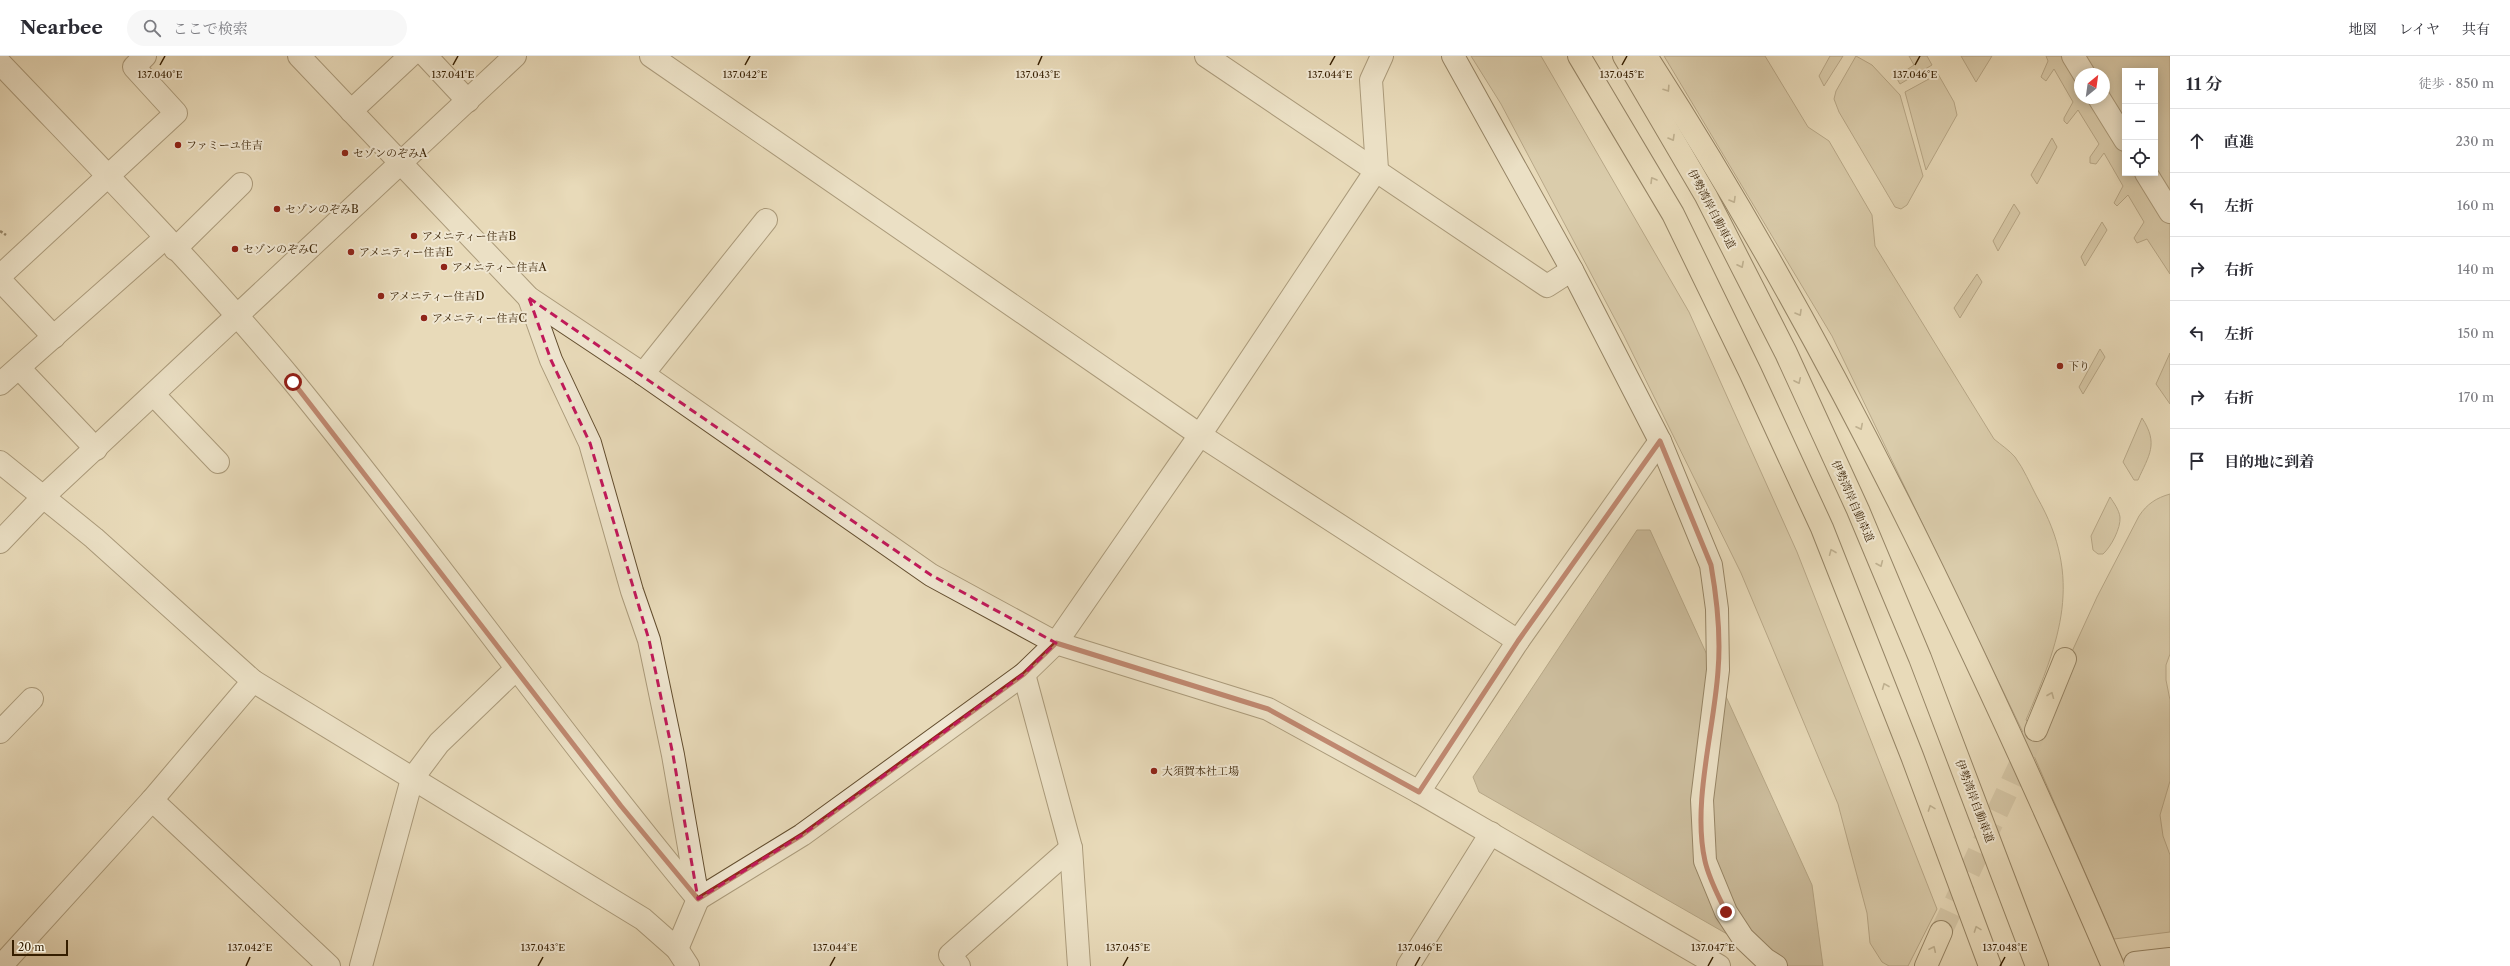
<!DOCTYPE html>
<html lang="ja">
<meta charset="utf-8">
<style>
:root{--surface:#fff;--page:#f7f7f7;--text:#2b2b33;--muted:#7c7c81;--line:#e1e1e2}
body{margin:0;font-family:"Libre Caslon Text","Noto Serif JP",serif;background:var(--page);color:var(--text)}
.controls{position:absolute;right:12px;top:12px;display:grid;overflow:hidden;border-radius:0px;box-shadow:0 2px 10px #0003}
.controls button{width:36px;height:36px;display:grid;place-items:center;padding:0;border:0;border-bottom:1px solid var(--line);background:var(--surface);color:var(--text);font:20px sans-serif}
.compass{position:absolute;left:2074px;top:12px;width:36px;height:36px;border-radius:50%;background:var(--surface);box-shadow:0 2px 10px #0003;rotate:29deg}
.scale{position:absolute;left:12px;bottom:10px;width:56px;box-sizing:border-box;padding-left:4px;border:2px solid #351e00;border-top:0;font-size:11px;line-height:14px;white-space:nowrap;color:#351e00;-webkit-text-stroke:3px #f0e7d2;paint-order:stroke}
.stop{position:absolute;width:12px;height:12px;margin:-9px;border:3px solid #8f2418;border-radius:50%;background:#fff}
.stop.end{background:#8f2418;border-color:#fff;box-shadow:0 1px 4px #0008}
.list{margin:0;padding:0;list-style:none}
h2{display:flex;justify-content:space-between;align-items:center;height:52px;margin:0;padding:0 16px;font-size:17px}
h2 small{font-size:13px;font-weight:400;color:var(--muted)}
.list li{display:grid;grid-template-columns:26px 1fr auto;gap:12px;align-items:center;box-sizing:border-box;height:64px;padding:0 16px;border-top:1px solid var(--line)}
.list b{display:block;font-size:15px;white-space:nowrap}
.list em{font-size:13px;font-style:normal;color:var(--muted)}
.icon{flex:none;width:22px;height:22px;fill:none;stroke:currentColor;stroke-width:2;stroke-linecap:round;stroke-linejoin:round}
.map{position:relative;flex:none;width:2170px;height:910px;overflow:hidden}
header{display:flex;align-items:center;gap:24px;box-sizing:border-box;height:56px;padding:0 20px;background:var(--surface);border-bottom:1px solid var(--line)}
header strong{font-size:19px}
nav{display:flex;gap:22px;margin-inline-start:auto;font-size:14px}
.search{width:280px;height:36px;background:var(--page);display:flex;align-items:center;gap:10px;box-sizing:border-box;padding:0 14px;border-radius:22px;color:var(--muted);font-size:15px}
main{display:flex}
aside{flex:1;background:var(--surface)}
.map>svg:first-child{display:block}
</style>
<header>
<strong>Nearbee</strong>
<div class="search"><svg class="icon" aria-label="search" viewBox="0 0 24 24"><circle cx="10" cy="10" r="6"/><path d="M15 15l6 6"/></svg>ここで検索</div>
<nav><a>地図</a><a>レイヤ</a><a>共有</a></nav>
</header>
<main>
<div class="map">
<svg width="2170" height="910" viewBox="0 0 2170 910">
<rect width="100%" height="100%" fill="#e8dab9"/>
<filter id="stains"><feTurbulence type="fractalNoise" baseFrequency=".005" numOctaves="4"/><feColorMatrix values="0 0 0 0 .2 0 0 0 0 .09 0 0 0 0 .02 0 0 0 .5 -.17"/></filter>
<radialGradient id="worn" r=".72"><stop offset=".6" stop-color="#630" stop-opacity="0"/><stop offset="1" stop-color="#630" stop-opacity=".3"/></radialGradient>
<g fill="#caba9a" stroke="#806c4d" fill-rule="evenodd">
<polygon points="1471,0 1541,0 1689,256 1797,496 1937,853 1908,910 1889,910 1882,906 1870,887 1867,857 1838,748 1741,517 1624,280 1501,48"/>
<path d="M1664 0H1765L1808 71 1829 85 1872 159 1875 190 1994 383C2001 389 2009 394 2015 401 2024 413 2030 428 2037 441 2084 523 2060 584 2026 664L2036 674 2097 541 2139 460C2147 448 2156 442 2170 438V598L2166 609V624L2170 644V725L2160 759 2163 780 2170 799V876L2114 883 2031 693 1832 280Z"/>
<polygon points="1830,0 1843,0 1824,30 1819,20"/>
<polygon points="1856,0 1872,9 1900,39 1923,120 1907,149 1901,153 1895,151 1839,56 1834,43 1836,35"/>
<polygon points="1909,0 1927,0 1932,9 1900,28 1896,21 1914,9"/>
<polygon points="1961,0 1992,0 1976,26"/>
<path d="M2046 0H2170V218L2147 183 2137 187 2134 182 2144 166 2128 139 2117 150 2114 147 2123 130 2104 97 2096 108 2090 107V101L2099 88 2078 54 2067 68 2064 65V62L2073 46 2054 13 2046 25 2041 21 2048 5ZM2125 15H2155V117H2125ZM2080 18H2104V42H2080Z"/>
<polygon points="1938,18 1954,46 1957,59 1926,114 1905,36"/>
<polygon points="2052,82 2057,91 2037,128 2031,119"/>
<polygon points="2014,148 2020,157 1998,195 1993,185"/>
<polygon points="2102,166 2107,174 2085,210 2081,201"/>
<polygon points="1977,218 1982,226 1960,262 1954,252"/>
<polygon points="2100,293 2105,301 2083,338 2079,331"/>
<polygon points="2170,297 2170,348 2156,328"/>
<path d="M2142 362C2159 388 2149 399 2138 424H2134L2123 406Z"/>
<path d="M2110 441C2114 447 2119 454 2120 461 2121 472 2111 491 2103 498H2098L2093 494 2091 480Z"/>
</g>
<polygon fill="#ab9a7a" stroke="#7c6849" points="1637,474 1650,474 1812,829 1823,910 1769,910 1741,886 1479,736 1473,721"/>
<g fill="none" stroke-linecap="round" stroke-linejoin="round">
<polyline stroke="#c4b494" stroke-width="22" stroke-dasharray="22 11" stroke-linecap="butt" points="1941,876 2036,674"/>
<defs>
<g id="street">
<polyline points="299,0 529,242 643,318 931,519 1056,587 1024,618 802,779 698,843"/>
<polyline points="426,0 468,45"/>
<polyline points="651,0 1200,379 1518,585"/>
<polyline points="1206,0 1547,230 1572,214"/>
<polyline points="1382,0 1371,24 1377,113 1200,379 1056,587 1268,653 1419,736 1518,585 1660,385"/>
<polyline points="2073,0 2084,18"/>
<path d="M0 7C99 111 201 214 293 325 432 495 558 674 698 843"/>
<polyline points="2099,42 2125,84"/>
<polyline points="351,55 410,0"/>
<polyline points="2146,117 2170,156"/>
<polyline points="175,193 241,128"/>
<polyline points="0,220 176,57 134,11 145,0"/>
<polyline points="0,224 54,281"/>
<polyline points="529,242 551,304 590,387 632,535 649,584 673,699 698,843 677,893"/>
<polyline points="19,312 96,393"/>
<polyline points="643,318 766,164"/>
<polyline points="0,328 165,182"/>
<polyline points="154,339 218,406"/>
<polyline points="0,406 94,482 253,625 643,863 677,893 688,910"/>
<polyline points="0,486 44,440 515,0"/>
<polyline points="1024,618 1071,792 1079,910"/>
<polyline points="0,676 32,643"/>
<polyline points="1419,736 1719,910"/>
<polyline points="152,744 329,910"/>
<polyline points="1,910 152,744 253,625"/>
<polyline points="361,910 412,723 439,687 515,614"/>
<polyline points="959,910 950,899 1071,792"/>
<polyline points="1408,910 1491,777"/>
</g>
<g id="secondary">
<polyline points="1453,0 1572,214 1660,385 1711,509 1717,553 1718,614 1702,744 1705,805 1726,856 1743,882 1765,903 1776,910"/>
<polyline points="2135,907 2170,903"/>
</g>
<g id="highway">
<polyline points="1579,0 1673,158 1750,316 1822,472 1912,700 1990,910"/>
<polyline points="1624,0 1706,140 1786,297 1858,454 1920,602 2037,910"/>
<path d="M1646 0C1831 286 1978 597 2113 910"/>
<polyline points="2036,674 2065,603"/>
<polyline points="1926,910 1941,876"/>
</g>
</defs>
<use href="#street" stroke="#624d2e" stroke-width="24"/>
<use href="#secondary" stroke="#351e00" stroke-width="24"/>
<use href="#highway" stroke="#351e00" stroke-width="24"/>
<polyline stroke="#351e00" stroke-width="2.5" stroke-dasharray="3 2" stroke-linecap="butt" points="0,175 6,179"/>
<use href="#street" stroke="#f0e7d2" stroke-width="22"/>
<use href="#secondary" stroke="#f0e7d2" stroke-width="22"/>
<use href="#highway" stroke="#e8dab9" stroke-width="22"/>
</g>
<defs><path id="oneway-chevron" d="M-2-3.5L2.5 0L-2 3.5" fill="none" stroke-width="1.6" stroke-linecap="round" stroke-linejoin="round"/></defs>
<g stroke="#8e7c5c">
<use href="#oneway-chevron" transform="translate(1667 33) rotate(57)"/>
<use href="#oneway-chevron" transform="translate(1672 82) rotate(60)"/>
<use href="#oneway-chevron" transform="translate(1653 124) rotate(-121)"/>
<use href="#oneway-chevron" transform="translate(1733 144) rotate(60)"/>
<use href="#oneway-chevron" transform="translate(1741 209) rotate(63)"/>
<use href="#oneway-chevron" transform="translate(1799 257) rotate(60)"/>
<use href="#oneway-chevron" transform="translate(1798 325) rotate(65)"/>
<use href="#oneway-chevron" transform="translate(1860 371) rotate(63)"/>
<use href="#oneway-chevron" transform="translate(1832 496) rotate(-112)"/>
<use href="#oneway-chevron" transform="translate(1880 508) rotate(67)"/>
<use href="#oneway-chevron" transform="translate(1885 630) rotate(-112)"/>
<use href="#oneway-chevron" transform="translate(2051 639) rotate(-68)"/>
<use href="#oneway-chevron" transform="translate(1931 752) rotate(-110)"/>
<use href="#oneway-chevron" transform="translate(1977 873) rotate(-110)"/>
<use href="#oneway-chevron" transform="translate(1933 893) rotate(-65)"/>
</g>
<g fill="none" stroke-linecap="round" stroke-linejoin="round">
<path stroke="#8f2418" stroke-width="5" d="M293 326 621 750 698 843 802 779 1024 618 1056 587 1268 653 1419 736 1518 585 1660 385 1711 509C1717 543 1721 580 1718 615 1714 674 1692 748 1705 805 1709 823 1718 839 1726 856"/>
</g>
<path d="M0 0H2170V910H0ZM529 242 931 519 1056 587 1024 618 802 779 698 843 673 699 649 584 590 387 551 304Z" fill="#e8dab9" fill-opacity=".55" fill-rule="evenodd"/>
<path fill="none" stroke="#c2185b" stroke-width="3" stroke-dasharray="8 5" stroke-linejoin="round" d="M529 242 931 519 1056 587 1024 618 802 779 698 843 673 699 649 584 590 387 551 304Z"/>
<path fill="none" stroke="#351e00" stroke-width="1.5" d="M160 9 165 0M453 9 458 0M745 9 750 0M1038 9 1042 0M1330 9 1335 0M1622 9 1627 0M1915 9 1920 0M246 910 250 901M538 910 543 901M830 910 835 901M1123 910 1128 901M1415 910 1420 901M1708 910 1713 901M2000 910 2005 901"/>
<g fill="#8f2418" stroke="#f0e7d2" stroke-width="1.5">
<circle cx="178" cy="89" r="4"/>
<circle cx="345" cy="97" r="4"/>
<circle cx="277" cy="153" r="4"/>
<circle cx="414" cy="180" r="4"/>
<circle cx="235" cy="193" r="4"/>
<circle cx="351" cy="196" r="4"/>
<circle cx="444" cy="211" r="4"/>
<circle cx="381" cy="240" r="4"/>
<circle cx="424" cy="262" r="4"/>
<circle cx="2060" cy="310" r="4"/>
<circle cx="1154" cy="715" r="4"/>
</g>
<g text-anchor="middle" stroke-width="4" stroke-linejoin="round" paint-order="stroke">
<g font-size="11" fill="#351e00" stroke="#f0e7d2" text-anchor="start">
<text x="186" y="93">ファミーユ住吉</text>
<text x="353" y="101">セゾンのぞみA</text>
<text x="285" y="157">セゾンのぞみB</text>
<text x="422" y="184">アメニティー住吉B</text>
<text x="243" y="197">セゾンのぞみC</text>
<text x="359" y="200">アメニティー住吉E</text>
<text x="452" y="215">アメニティー住吉A</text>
<text x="389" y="244">アメニティー住吉D</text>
<text x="432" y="266">アメニティー住吉C</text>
<text x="2068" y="314">下り</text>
<text x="1162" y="719">大須賀本社工場</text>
</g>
<g font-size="11" fill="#351e00" stroke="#f0e7d2">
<text transform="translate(1712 153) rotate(62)" y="4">伊勢湾岸自動車道</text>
<text transform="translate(1853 445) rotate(66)" y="4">伊勢湾岸自動車道</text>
<text transform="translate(1975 745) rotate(69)" y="4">伊勢湾岸自動車道</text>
</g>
</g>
<g font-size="10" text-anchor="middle" fill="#351e00" stroke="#f0e7d2" stroke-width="4" stroke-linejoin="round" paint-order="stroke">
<text x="160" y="22">137.040°E</text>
<text x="453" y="22">137.041°E</text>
<text x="745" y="22">137.042°E</text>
<text x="1038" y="22">137.043°E</text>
<text x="1330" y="22">137.044°E</text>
<text x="1622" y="22">137.045°E</text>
<text x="1915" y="22">137.046°E</text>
<text x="250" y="895">137.042°E</text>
<text x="543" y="895">137.043°E</text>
<text x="835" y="895">137.044°E</text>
<text x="1128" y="895">137.045°E</text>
<text x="1420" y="895">137.046°E</text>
<text x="1713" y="895">137.047°E</text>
<text x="2005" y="895">137.048°E</text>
</g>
<rect width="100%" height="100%" filter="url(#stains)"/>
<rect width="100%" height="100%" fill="url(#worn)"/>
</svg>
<div class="controls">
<button>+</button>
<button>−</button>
<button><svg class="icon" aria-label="locate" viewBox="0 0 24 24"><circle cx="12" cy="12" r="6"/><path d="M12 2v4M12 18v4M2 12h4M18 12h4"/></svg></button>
</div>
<svg class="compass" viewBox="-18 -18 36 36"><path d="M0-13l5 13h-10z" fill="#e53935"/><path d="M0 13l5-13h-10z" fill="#7c7c81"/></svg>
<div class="scale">20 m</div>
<div class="stop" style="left:293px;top:326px"></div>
<div class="stop end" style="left:1726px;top:856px"></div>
</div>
<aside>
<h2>11 分<small>徒歩 · 850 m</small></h2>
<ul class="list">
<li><svg class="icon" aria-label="ahead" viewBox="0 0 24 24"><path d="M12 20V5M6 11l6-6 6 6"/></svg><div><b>直進</b></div><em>230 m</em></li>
<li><svg class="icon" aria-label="left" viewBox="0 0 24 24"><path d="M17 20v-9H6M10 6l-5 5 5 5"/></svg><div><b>左折</b></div><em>160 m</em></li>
<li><svg class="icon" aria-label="right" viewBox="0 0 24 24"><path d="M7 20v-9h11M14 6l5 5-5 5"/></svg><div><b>右折</b></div><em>140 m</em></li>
<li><svg class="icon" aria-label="left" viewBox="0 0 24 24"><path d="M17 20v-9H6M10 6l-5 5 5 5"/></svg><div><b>左折</b></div><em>150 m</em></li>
<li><svg class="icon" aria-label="right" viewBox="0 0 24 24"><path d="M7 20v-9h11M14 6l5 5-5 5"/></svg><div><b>右折</b></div><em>170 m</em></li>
<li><svg class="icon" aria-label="arrive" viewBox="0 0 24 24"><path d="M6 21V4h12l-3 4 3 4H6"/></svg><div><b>目的地に到着</b></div></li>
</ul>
</aside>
</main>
